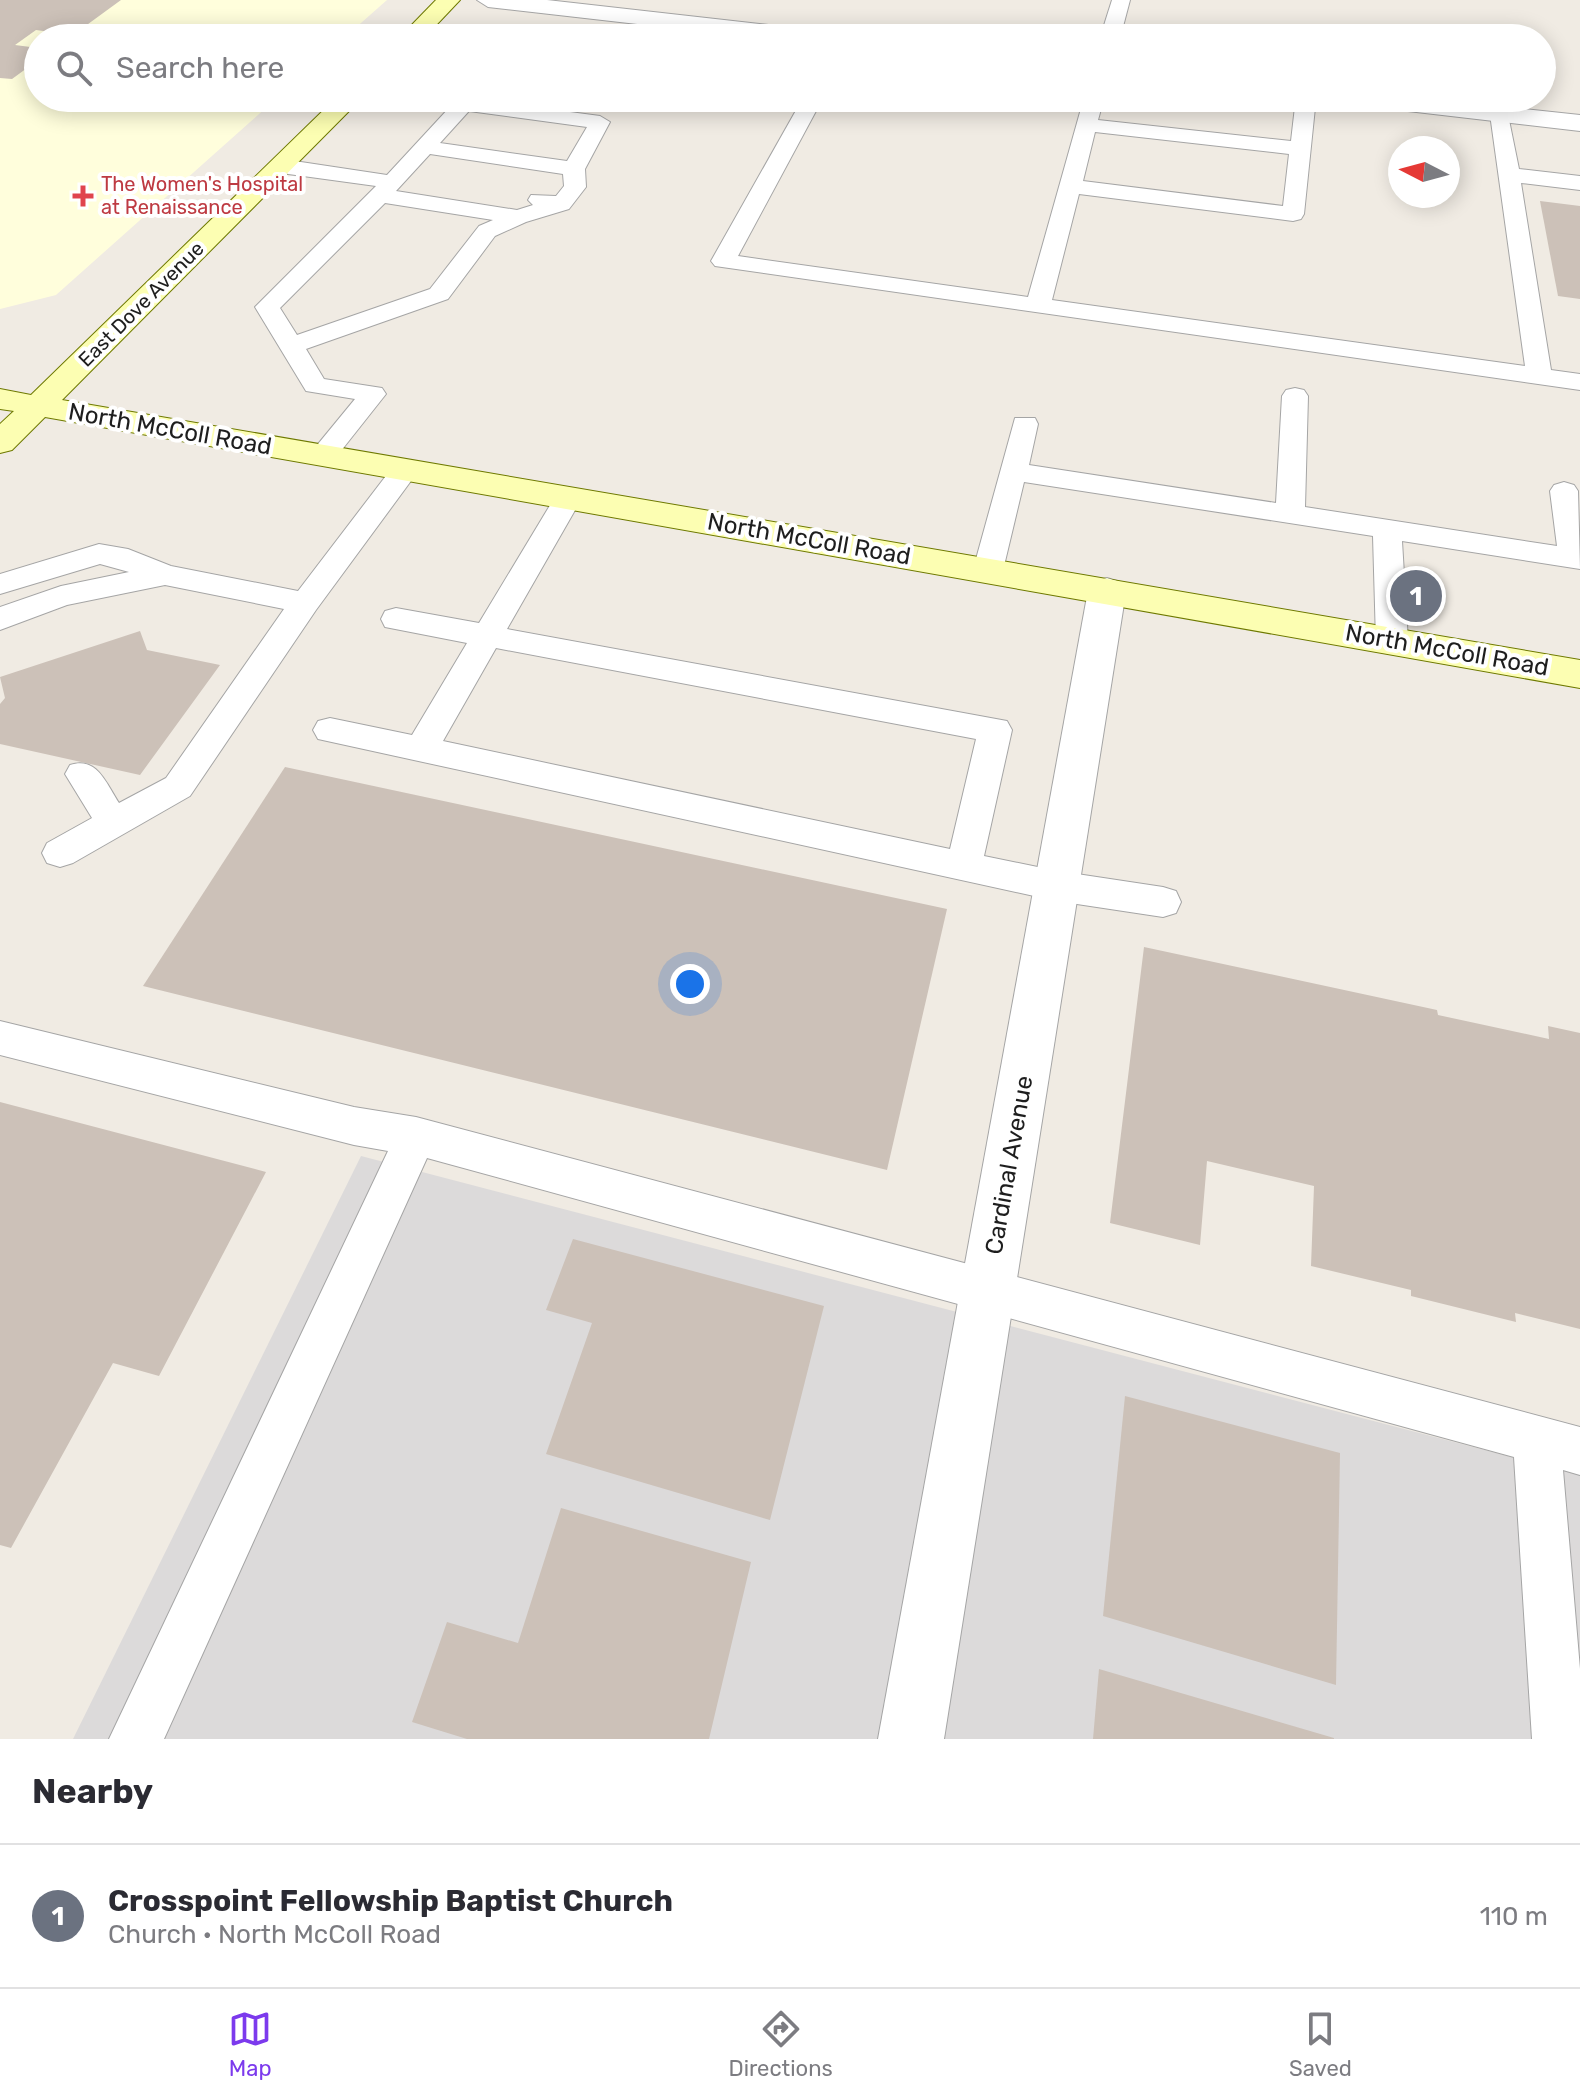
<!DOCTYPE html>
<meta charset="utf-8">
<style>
:root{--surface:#fff;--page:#f2f2f3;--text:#2b2b33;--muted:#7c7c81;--line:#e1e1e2;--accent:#7c3aed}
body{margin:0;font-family:Rubik,sans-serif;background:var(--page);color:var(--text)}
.compass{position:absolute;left:1388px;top:136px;width:72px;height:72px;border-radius:50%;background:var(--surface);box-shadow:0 4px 20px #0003;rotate:276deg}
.you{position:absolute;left:690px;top:984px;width:28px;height:28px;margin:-20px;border:6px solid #fff;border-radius:50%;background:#1a73e8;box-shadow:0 0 0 12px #1a73e833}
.badge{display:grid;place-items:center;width:52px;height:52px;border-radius:50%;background:var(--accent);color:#fff;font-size:26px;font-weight:700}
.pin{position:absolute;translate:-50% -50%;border:4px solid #fff;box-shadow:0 2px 8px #0006}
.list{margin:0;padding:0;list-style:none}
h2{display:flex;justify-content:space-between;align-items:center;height:104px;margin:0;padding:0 32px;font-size:34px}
h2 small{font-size:26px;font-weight:400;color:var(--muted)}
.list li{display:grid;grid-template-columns:52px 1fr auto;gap:24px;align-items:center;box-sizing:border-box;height:144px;padding:0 32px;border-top:2px solid var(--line)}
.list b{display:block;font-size:30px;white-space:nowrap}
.list p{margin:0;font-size:26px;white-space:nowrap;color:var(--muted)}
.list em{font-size:26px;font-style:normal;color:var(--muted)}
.icon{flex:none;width:44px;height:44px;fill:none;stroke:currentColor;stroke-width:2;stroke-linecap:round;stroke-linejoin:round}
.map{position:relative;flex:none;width:1580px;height:1739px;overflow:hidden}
.search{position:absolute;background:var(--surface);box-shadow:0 4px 20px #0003;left:24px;right:24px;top:24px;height:88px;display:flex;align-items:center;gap:20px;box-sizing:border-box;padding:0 28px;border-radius:44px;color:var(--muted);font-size:30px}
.sheet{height:248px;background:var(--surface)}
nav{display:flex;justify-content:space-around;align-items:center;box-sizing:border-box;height:112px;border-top:2px solid var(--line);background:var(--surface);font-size:22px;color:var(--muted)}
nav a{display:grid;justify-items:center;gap:4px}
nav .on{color:var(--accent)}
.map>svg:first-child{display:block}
</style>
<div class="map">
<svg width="1580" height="1739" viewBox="0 0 1580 1739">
<rect width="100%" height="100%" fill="#f0ebe3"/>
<polygon fill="#dcdada" points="361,1156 1580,1475 1580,1739 73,1739"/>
<polygon fill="#fffedc" points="0,0 387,0 344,38 38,38 38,98 277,98 56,295 0,309"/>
<g fill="#ccc1b8">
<polygon points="0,0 121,0 73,35 36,30 15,45 38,48 38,60 12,79 0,78"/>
<polygon points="1540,201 1580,206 1580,299 1558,296"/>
<polygon points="140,631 147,650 220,665 140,775 0,744 0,704 5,698 0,677"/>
<polygon points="285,767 947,909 887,1170 143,986"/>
<polygon points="1144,947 1437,1010 1438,1015 1549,1039 1548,1026 1580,1033 1580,1329 1515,1313 1516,1322 1411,1296 1411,1290 1311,1266 1314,1186 1207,1161 1200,1245 1110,1223"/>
<polygon points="0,1102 266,1172 159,1376 113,1363 11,1548 0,1545"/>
<polygon points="573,1239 824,1306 770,1520 546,1454 592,1323 546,1310"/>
<polygon points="1125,1396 1340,1453 1336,1685 1103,1616"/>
<polygon points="561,1508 751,1562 709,1739 467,1739 412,1722 447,1622 518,1643"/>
<polygon points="1099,1669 1334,1738 1334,1739 1093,1739"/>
</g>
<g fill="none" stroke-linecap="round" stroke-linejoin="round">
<defs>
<g id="service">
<polygon points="1112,0 1130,0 1120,38 1100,38"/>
<path d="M408 98H465L600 116 610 122 585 169 586 187 569 209 526 222 495 236 448 299 306 349 324 379 382 388 386 394 333 461 323 464 313 461 309 455 355 399 306 391 255 307 376 186 281 173 270 166 281 159 387 175 449 108 418 104ZM469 111 587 127 567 161 440 143ZM430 154 563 174 564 186 556 196 531 195 528 200 533 205 517 210 396 191ZM385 203 493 220 479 226 430 289 297 335 280 308Z"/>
<path d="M803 98H823L738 256 1028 297 1084 98H1104L1098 120 1291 141 1296 98H1316L1304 214 1301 219 1293 221 1079 194 1052 300 1525 366 1490 114 1493 110H1507L1519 169 1580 176V190L1521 183 1551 370 1580 374V390L715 266 711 261ZM1095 132 1289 154 1283 206 1083 181Z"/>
<polygon points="1295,388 1304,390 1308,396 1305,507 1557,546 1550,491 1554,485 1564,482 1574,485 1578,491 1580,569 1402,541 1408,641 1403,649 1392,652 1381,649 1376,641 1373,536 1024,482 1003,570 999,577 988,580 977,577 973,570 1015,418 1035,418 1038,424 1029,465 1276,503 1282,396 1286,390"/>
<path d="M405 461 415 464 419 470 316 610 190 796 73 863 60 867 47 863 42 853 47 843 92 818 65 774 70 765C97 756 106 783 119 803L166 778 284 609 165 585 67 605 0 630V607L61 586 129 572 100 564 0 594V574L99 544 128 549 171 566 298 591 395 464Z"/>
<path d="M568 489 578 492 582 498 507 629 1007 721 1012 730 984 856 1057 871 1163 887 1176 891 1181 902 1176 913 1163 917 1057 901 318 739 313 730 318 721 330 718 412 735 467 643 385 627 381 619 385 611 396 608 479 623 558 492ZM496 648 976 739 950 849 443 741Z"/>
<polygon points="0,1021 354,1107 416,1117 1580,1427 1580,1475 1563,1470 1580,1669 1580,1739 1532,1739 1514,1457 427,1158 164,1739 109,1739 388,1151 354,1145 0,1055"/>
</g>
<g id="minor">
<polygon points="477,0 547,0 821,31 829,33 833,38 760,38 488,7"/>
<polygon points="1344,98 1423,98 1580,115 1580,131 1356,105 1347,103"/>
<polygon points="1107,578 1120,582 1126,591 944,1739 878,1739 1088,591 1094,582"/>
</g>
<g id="secondary">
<polygon points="436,0 460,0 424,38 399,38"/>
<polygon points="336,98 362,98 62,400 1580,660 1580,688 45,417 12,450 0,453 0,424 14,411 0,409 0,389 31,395"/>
</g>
</defs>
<use href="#service" stroke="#a5a5a5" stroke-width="2"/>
<use href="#minor" stroke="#a5a5a5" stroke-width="2"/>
<use href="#secondary" stroke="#6e7900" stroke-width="2"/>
<use href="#service" fill="#fff" fill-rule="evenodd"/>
<use href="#minor" fill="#fff" fill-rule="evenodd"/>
<use href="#secondary" fill="#fcfeb2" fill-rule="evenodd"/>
</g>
<path fill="#e0444e" stroke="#fff" stroke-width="3" d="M79 184h8v8h8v8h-8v8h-8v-8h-8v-8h8z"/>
<g text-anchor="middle" stroke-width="8" stroke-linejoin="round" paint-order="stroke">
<g font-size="20" fill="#be3a42" stroke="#fff" text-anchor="start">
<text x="101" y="191">The Women's Hospital<tspan x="101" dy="23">at Renaissance</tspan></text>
</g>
<g font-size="20" fill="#1e1e1e" stroke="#fff">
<text transform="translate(141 304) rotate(-45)" y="7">East Dove Avenue</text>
</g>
<g font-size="24" fill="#1e1e1e" stroke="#fff">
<text transform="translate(170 429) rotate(10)" y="8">North McColl Road</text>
<text transform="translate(809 539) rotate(10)" y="8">North McColl Road</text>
<text transform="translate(1447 650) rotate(10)" y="8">North McColl Road</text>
<text transform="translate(1009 1165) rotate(-80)" y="8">Cardinal Avenue</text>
</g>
</g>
</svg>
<svg class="compass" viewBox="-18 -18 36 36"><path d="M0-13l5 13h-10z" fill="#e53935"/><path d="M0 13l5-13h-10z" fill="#7c7c81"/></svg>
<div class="you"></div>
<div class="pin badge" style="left:1416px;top:596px;background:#6b7280">1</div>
<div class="search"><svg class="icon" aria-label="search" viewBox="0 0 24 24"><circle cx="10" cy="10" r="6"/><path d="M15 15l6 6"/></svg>Search here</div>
</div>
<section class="sheet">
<h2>Nearby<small></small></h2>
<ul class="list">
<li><span class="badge" style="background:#6b7280">1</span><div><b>Crosspoint Fellowship Baptist Church</b><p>Church · North McColl Road</p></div><em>110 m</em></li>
</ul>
</section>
<nav>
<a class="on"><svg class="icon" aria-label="map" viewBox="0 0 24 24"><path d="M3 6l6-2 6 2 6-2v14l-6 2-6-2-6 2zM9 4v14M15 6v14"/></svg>Map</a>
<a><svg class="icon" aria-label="directions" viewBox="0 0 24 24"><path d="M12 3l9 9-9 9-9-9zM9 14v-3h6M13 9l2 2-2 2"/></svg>Directions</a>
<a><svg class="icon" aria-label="saved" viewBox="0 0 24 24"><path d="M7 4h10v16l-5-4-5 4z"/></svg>Saved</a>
</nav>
